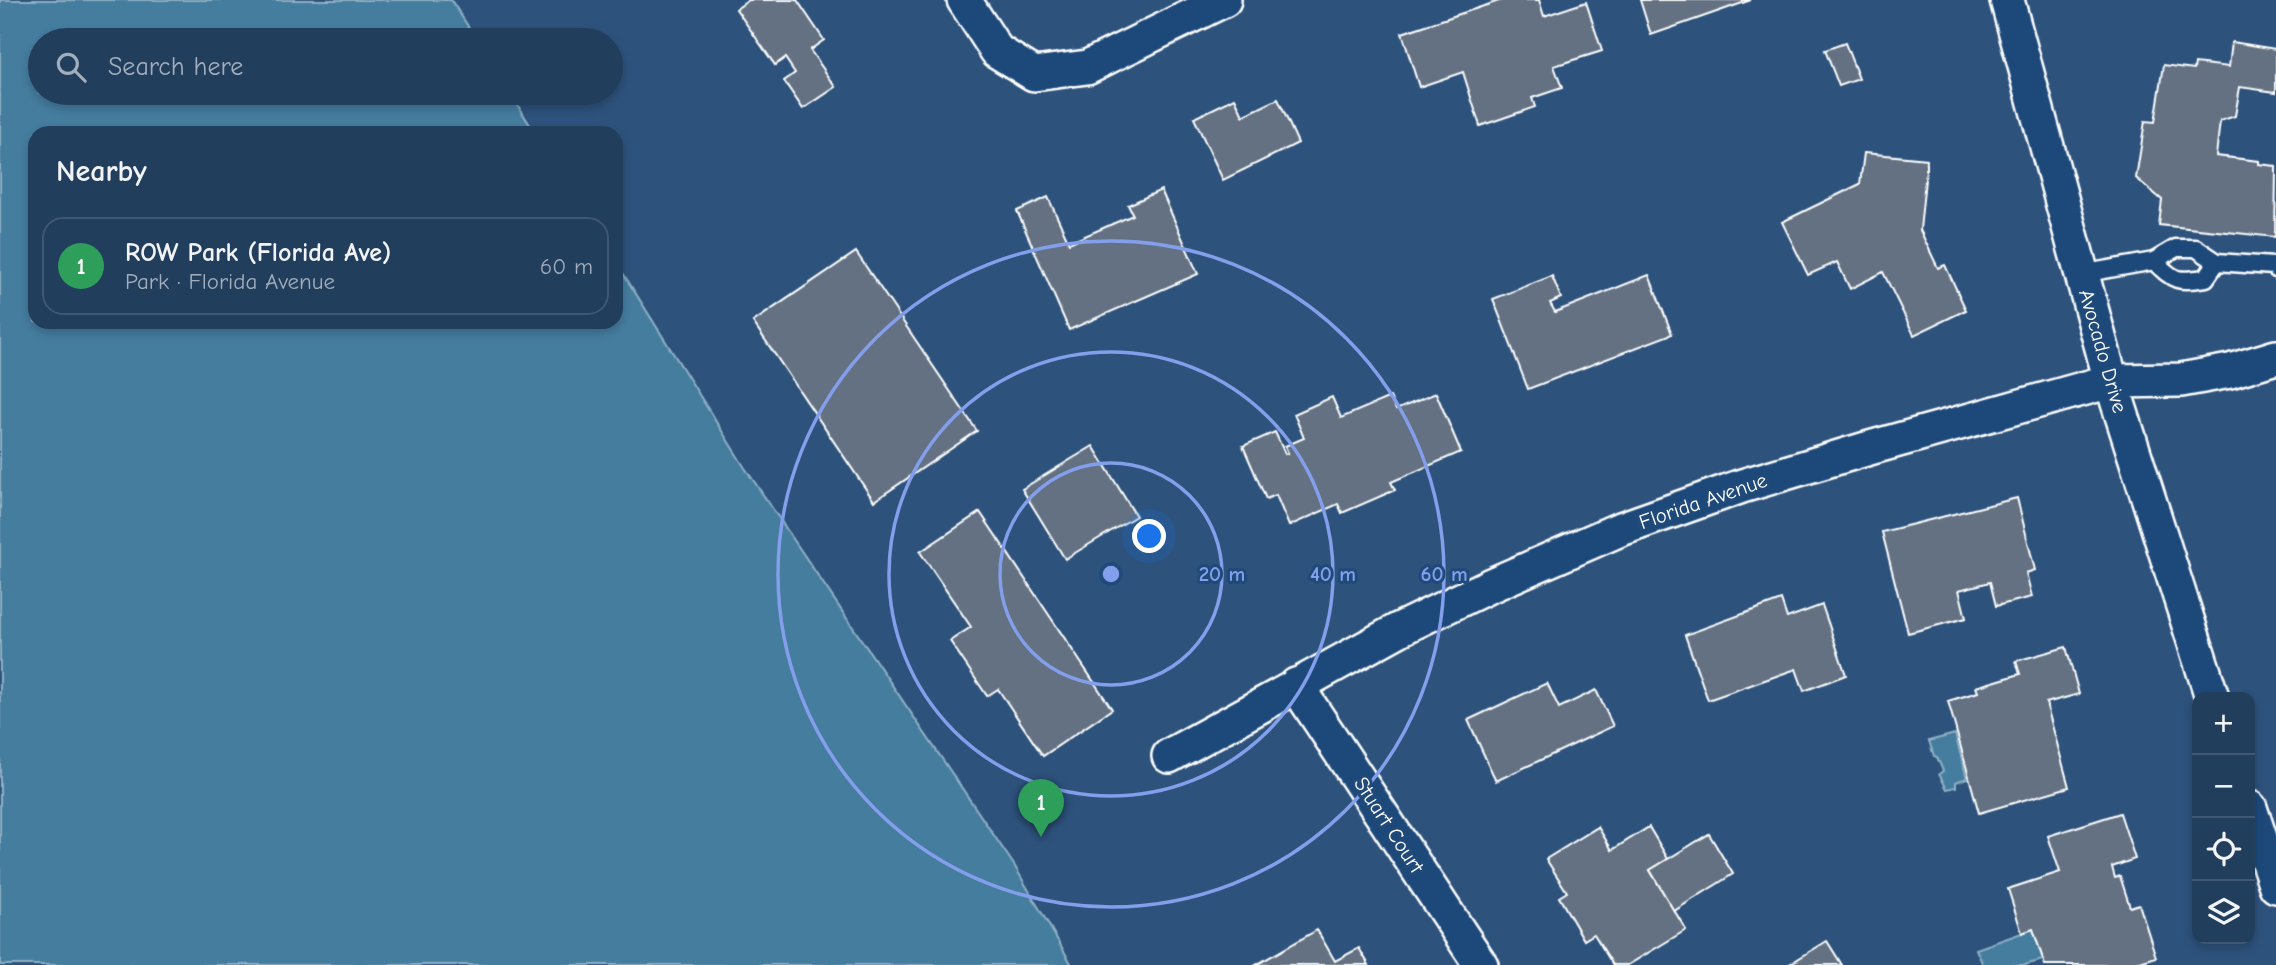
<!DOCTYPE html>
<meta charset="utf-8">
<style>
:root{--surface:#223e5d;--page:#2a4563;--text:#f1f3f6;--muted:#a2aebc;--line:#3f5772;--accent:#e797bd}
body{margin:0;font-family:"Comic Neue",sans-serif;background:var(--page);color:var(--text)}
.controls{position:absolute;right:21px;bottom:21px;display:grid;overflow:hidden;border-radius:14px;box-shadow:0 4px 10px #0003}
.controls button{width:63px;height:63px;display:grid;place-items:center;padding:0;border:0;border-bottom:2px solid var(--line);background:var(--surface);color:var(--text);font:35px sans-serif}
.you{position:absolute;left:1150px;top:537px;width:24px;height:24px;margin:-18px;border:5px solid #fff;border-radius:50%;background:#1a73e8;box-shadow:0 0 0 10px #1a73e833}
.badge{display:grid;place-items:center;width:46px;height:46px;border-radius:50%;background:var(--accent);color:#fff;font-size:23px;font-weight:700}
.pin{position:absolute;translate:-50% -58px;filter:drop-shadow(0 2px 4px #0008)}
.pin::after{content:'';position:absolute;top:37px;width:24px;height:21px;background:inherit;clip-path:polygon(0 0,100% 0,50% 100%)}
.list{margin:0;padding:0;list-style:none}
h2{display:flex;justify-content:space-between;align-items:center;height:91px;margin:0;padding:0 28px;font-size:30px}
h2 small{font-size:23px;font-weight:400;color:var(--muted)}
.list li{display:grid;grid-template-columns:46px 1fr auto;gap:21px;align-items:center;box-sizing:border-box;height:98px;margin:0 14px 14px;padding:0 14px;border:2px solid var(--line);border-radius:21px}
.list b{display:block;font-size:26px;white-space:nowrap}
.list p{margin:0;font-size:23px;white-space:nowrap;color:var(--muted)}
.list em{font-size:23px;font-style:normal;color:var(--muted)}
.icon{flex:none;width:38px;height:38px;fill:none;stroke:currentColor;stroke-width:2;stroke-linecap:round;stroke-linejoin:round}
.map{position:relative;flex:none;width:2276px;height:965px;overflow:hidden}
.search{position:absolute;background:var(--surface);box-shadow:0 4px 10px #0003;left:28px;top:28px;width:595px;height:77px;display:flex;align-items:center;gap:18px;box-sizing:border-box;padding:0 24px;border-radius:38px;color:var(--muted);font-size:26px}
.panel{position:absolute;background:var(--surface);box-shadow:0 4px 10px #0003;left:28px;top:126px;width:595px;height:203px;border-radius:21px}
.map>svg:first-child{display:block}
</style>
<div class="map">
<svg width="2276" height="965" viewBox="0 0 2276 965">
<rect width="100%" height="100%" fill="#2d527c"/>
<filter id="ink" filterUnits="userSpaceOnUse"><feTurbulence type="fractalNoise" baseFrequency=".0143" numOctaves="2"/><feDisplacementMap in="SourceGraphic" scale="14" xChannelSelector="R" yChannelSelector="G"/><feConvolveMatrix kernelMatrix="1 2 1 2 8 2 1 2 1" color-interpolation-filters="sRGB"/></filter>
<g filter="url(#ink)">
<g fill="#457d9f" stroke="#8fb1c5" stroke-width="2">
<polygon points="0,0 451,0 477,40 40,40 40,93 510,93 535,133 35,133 35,322 616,322 616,262 745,468 1014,865 1072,965 0,965"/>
<polygon points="1955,734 1967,778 1956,782 1956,787 1947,789 1939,774 1943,771 1937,757 1934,756 1929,741"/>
<polygon points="2033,929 2043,960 2025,965 1983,965 1976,949"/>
</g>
<g fill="#637182" stroke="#fff" stroke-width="2">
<polygon points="749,0 797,0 824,40 810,50 836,87 803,109 784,81 795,73 785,58 775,65 736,9"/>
<polygon points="1502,0 1539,0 1544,16 1586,2 1602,51 1554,66 1562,88 1532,98 1535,107 1480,126 1463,72 1419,87 1402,33"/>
<polygon points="1640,0 1751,0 1651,35"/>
<polygon points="2232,42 2276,49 2276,92 2240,87 2235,116 2220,121 2216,156 2259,161 2259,164 2276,166 2275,237 2159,225 2162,200 2136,178 2145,121 2155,122 2164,65 2194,69 2195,63 2229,67"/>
<polygon points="1845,43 1859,79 1839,86 1825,50"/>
<polygon points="1235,98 1243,116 1278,99 1298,143 1223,180 1194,118"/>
<polygon points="1864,153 1927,159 1920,230 1938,268 1945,265 1966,310 1914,335 1883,272 1850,289 1837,262 1808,275 1782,222 1860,184"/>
<polygon points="1161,190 1198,274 1069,330 1017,211 1048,197 1069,243 1133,215 1128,205"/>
<polygon points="856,252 977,431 874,501 753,322"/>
<polygon points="1649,275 1672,334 1528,389 1493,299 1552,276 1561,298 1550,303 1555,312"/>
<polygon points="1436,393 1461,452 1391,482 1395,490 1342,513 1338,504 1289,526 1276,495 1266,499 1243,446 1275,432 1285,454 1288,453 1285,446 1304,438 1294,414 1332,397 1341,418 1390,397 1396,410"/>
<polygon points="1093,446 1136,516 1065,559 1022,489"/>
<polygon points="2017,498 2035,570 2026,573 2032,597 1996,606 1990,582 1959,590 1966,618 1908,633 1882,532"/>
<polygon points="980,512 1112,709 1043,756 998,689 987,696 950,641 971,627 920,552"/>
<polygon points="1781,600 1787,618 1822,605 1846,675 1804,691 1796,669 1708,700 1685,635"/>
<polygon points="2066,647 2079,694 2046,703 2069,787 1979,813 1948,701 1978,692 1976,687 2020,674 2016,661"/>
<polygon points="1547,683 1559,708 1596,690 1613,726 1496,781 1468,720"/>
<polygon points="2120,813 2135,859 2112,867 2115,878 2120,876 2130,907 2139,904 2156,957 2130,965 2045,965 2033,929 2022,933 2008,889 2060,872 2048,836"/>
<polygon points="1598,827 1612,850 1649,827 1668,859 1650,870 1686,930 1628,965 1613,965 1594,934 1584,940 1559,897 1567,892 1546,859"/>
<polygon points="1709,834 1733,874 1674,911 1650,870"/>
<polygon points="1317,930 1335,961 1359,948 1369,965 1256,965"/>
<polygon points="1827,941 1842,965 1788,965"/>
</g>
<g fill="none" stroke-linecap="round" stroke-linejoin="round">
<defs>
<g id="service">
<path d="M2154 261C2175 282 2177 282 2206 278L2217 262"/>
<polyline points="2081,274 2154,261 2176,248 2196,248 2217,262 2273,266 2276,269"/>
</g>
<g id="minor">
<polyline points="964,0 997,51 1034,74 1087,67 1224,0"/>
<polyline points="2007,0 2111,381 2212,697"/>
<polyline points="1296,685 1481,965"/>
<polyline points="1169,756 1400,629 1489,586 1618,530 1742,486 1866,449 2111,381 2181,380 2230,371 2276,357"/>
<polyline points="2250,808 2276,886"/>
</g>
</defs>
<use href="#service" stroke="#fff" stroke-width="21"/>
<use href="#minor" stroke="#fff" stroke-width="38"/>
<use href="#service" stroke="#1f4a7a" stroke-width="16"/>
<use href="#minor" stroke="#1f4a7a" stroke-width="33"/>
</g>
</g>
<g fill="none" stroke="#839eea" stroke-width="3.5">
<circle cx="1111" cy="574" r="111"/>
<circle cx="1111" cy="574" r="222"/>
<circle cx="1111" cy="574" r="333"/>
</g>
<g text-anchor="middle" stroke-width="6" stroke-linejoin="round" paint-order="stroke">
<g font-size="21" fill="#fff" stroke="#1f4a7a">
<text transform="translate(2103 351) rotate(74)" y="7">Avocado Drive</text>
<text transform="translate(1703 501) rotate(-19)" y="7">Florida Avenue</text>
<text transform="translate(1389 825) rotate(57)" y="7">Stuart Court</text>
</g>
</g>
<circle cx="1111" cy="574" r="10" fill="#839eea" stroke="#1f4a7a" stroke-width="3.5"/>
<g font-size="21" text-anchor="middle" font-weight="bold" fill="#839eea" stroke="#1f4a7a" stroke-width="6" stroke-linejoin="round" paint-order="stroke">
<text x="1222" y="581">20 m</text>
<text x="1333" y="581">40 m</text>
<text x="1444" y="581">60 m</text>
</g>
</svg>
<div class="controls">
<button>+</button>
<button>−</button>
<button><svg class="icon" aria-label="locate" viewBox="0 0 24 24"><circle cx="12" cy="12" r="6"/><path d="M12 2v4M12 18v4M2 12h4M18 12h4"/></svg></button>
<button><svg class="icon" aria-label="layers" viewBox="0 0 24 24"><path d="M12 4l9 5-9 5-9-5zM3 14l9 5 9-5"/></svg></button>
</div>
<div class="you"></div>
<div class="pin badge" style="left:1041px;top:837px;background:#2e9e5b">1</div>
<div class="search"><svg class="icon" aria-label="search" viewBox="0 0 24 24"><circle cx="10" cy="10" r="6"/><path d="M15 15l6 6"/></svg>Search here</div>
<section class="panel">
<h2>Nearby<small></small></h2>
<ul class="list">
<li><span class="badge" style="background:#2e9e5b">1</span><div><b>ROW Park (Florida Ave)</b><p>Park · Florida Avenue</p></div><em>60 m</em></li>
</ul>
</section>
</div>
